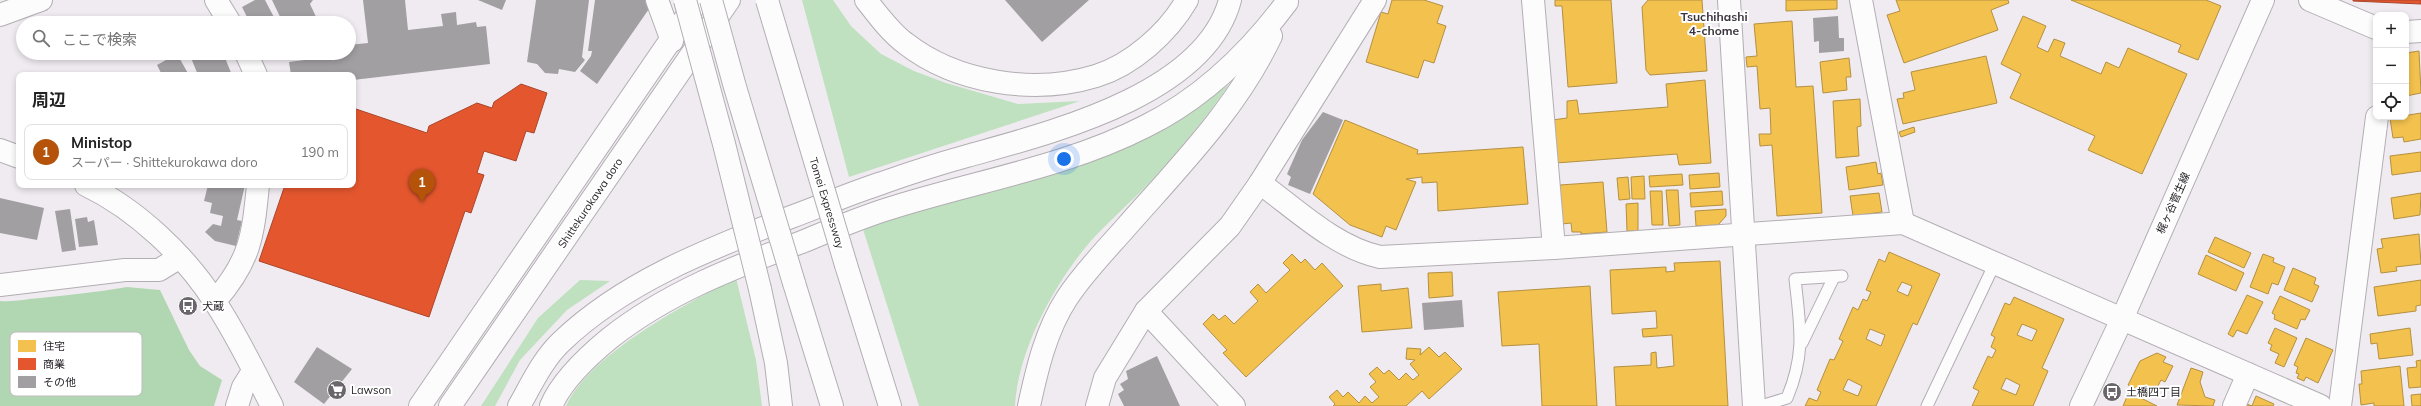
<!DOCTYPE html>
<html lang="ja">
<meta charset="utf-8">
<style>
:root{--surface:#fff;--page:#f2f2f2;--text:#222;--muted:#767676;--line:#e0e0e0;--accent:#b45309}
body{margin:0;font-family:Mulish,"Noto Sans JP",sans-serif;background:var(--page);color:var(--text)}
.controls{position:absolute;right:12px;top:12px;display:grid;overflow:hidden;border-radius:8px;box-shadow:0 2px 6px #0003}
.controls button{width:36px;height:36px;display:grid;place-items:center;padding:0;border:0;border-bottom:1px solid var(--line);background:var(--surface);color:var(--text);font:20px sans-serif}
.you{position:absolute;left:1064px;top:159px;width:14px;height:14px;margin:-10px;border:3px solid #fff;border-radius:50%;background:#1a73e8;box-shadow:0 0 0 6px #1a73e833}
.badge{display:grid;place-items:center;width:26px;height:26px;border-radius:50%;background:var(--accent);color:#fff;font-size:13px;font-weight:700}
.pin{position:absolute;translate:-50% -33px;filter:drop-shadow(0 1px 2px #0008)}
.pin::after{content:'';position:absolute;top:21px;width:14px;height:12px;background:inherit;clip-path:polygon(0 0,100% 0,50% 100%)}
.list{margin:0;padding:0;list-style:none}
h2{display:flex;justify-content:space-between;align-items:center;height:52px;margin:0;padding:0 16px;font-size:17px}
h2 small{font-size:13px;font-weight:400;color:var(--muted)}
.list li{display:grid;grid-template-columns:26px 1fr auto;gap:12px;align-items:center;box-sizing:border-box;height:56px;margin:0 8px 8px;padding:0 8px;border:1px solid var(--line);border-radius:8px}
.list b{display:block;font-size:15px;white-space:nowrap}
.list p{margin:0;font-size:13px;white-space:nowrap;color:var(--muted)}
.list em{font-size:13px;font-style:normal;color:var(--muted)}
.icon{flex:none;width:22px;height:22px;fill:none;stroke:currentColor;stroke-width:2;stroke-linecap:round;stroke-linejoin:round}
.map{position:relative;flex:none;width:2421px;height:406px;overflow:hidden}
.search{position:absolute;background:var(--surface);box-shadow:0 2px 6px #0003;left:16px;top:16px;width:340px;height:44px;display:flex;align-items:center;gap:10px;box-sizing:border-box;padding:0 14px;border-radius:22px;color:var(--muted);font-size:15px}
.panel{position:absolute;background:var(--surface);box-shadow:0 2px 6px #0003;left:16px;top:72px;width:340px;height:116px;border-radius:8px}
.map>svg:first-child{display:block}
</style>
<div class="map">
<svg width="2421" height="406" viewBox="0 0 2421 406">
<rect width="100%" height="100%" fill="#f0ebf1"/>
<g fill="#bfe1c0">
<polygon points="802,0 833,0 851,26 881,54 914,71 946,83 1018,104 1080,101 849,177"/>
<path d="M1229 85C1204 120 1177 153 1148 184 1129 204 1108 222 1090 242 1054 284 1018 350 1015 406H919L862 226 1180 116Z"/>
<path d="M736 278 756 360 762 406H566C588 355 687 303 736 278Z"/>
<polygon points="580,280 610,281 567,310 520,360 495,406 481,406 538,318"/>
</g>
<path fill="#b1d7b2" d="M127 287 160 290 189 350 200 366 222 380 214 406H0V301C15 302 25 299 40 298 69 295 98 292 127 287Z"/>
<g fill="#f2c14e" stroke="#b49041" fill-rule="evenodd">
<polygon points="1392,0 1424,0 1443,6 1437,23 1446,26 1434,63 1424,60 1418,78 1366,62 1381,12 1388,14"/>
<polygon points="1555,0 1611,0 1617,83 1568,87 1562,6 1555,6"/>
<polygon points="1648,0 1702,0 1707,71 1650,75 1646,70 1642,7"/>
<polygon points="1786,0 1837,0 1837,9 1786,11"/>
<polygon points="1896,0 2008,0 2009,3 1991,10 1998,30 1904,63 1887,15 1900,11"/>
<polygon points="2071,0 2206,0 2221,6 2198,60 2178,52 2181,45"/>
<polygon points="2023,16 2046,26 2037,47 2048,52 2054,39 2065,43 2060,56 2101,74 2106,62 2119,68 2128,48 2187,74 2142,174 2088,150 2095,136 2010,98 2021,74 2001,64"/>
<polygon points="1792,21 1796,87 1813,86 1822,213 1777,216 1772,145 1760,146 1759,134 1771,134 1770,108 1760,109 1757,66 1747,67 1746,57 1757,56 1754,24"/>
<polygon points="2419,51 2421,93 2406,96 2406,53"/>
<polygon points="1986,56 1997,103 1903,124 1897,99 1904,98 1903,93 1915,90 1911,72"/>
<polygon points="1849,58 1851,77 1846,77 1847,90 1823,93 1820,62"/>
<polygon points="1705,80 1711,163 1679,165 1677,154 1556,163 1552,120 1567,118 1567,101 1577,100 1579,114 1668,107 1666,84"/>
<polygon points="1860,99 1861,126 1857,127 1859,156 1836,158 1833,101"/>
<polygon points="2421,113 2421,139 2404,142 2403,137 2393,138 2390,118"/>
<polygon points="1345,120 1418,150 1417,154 1523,147 1528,204 1438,211 1437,182 1422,183 1422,177 1406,179 1416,182 1396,230 1386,226 1382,237 1350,225 1313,194"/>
<polygon points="1914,127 1915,132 1901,137 1899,132"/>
<polygon points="2421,152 2421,171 2392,175 2390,156"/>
<polygon points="1876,162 1878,174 1881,173 1883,185 1849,190 1846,167"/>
<polygon points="1719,173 1720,187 1690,189 1689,175"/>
<polygon points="1682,174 1683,185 1650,187 1649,176"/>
<polygon points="1644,176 1645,199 1632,199 1631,177"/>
<polygon points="1628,177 1630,199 1619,200 1617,178"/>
<polygon points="1603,182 1607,232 1581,234 1581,232 1572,232 1571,223 1562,224 1560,185"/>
<polygon points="1666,190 1678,190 1680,225 1669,226"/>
<polygon points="1650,191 1662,191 1663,225 1652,225"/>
<polygon points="1722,191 1723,205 1691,207 1690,193"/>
<polygon points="1879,193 1882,212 1853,216 1850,196"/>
<polygon points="2421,193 2420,215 2394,219 2391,198"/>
<polygon points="1638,203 1638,231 1627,231 1626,204"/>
<polygon points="1726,209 1726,216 1718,225 1696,226 1695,211"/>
<polygon points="2419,234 2421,264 2396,267 2397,271 2381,273 2377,249 2383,248 2381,239"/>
<polygon points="2215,237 2251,253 2244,268 2208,252"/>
<path d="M1889 252 1940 274 1917 325 1913 323 1876 406H1805L1809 398 1817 401 1821 392 1817 390 1830 359 1834 360 1843 341 1839 339 1853 307 1858 310 1863 299 1867 301 1871 292 1866 290 1879 259 1885 262ZM1902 282 1912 286 1908 296 1897 291ZM1870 329 1885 335 1881 346 1866 339ZM1848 379 1862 386 1858 396 1843 390Z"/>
<polygon points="1292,254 1301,263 1305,259 1315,270 1322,263 1343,286 1246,377 1223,353 1227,350 1203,324 1213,314 1219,320 1225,315 1234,324 1258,301 1250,292 1258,284 1266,293 1290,270 1283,263"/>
<polygon points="2263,254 2274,258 2273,262 2285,267 2278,285 2272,283 2268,294 2250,287"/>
<polygon points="2206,255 2244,273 2236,291 2198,274"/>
<polygon points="1720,261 1728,406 1616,406 1614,367 1651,365 1651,353 1656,352 1657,368 1674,366 1672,335 1643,337 1642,329 1657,328 1656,311 1612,314 1610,270 1666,267 1666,272 1675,271 1674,263"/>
<polygon points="2293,268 2316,278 2314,284 2319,286 2312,302 2284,290"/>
<polygon points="1452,272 1453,296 1429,298 1428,273"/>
<polygon points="2421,280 2421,305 2416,306 2416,311 2378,316 2374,287"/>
<polygon points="1381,284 1381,291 1408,288 1412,328 1362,332 1358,286"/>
<polygon points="1590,286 1597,406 1542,406 1539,344 1502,346 1498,292"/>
<polygon points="2247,295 2263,302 2247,334 2237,330 2233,337 2228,334"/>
<polygon points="2280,296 2310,310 2305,320 2301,319 2297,329 2274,319 2275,315 2272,313"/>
<path d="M2014 297 2064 319 2042 368 2048 371 2033 406H1972L1979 391 1973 388 1988 356 1992 358 1996 350 1991 347 1995 337 1991 335 2005 303 2010 305ZM2022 324 2037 330 2032 341 2017 335ZM2006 378 2020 385 2016 395 2001 389Z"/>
<polygon points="2275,328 2297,338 2284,367 2275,363 2279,354 2270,350 2272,345 2268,343"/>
<polygon points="2410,328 2413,355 2379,359 2377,343 2371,344 2370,334"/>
<polygon points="2306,338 2333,350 2318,383 2306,377 2304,381 2297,378 2299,374 2296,373 2298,367 2294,365"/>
<polygon points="1429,347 1439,357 1445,352 1462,369 1429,399 1422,391 1406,406 1333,406 1335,404 1329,397 1337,390 1343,397 1348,392 1359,403 1365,396 1372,403 1379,397 1370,387 1376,382 1369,374 1377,367 1384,374 1389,370 1399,380 1406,373 1413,380 1419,375 1410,364 1415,360 1406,359 1407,348 1421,349 1420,355"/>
<polygon points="2157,353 2166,357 2163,362 2173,366 2165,382 2161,380 2152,397 2128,385 2140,361"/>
<polygon points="2421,360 2421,387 2409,388 2407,368 2417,367 2416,361"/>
<polygon points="2400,366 2404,406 2374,406 2374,403 2361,405 2359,384 2362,384 2361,371"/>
<polygon points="2191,368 2203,372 2200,382 2205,397 2215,400 2213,406 2177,405"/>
<polygon points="2129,392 2157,406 2123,406"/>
<polygon points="2421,394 2421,406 2412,406 2411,395"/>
<polygon points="2256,396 2274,404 2273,406 2243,406 2244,403 2252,406"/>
</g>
<g fill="#e4572e" stroke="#aa462b">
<polygon points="2421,0 2421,4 2353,1 2353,0"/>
<polygon points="521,84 547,93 534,133 526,131 516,161 484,151 477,173 484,175 471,213 465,211 429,317 259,261 285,185 353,185 353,108 427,133 429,126 477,103 492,108 494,102"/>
</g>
<g fill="#a29fa3">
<polygon points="255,0 265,0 277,23 250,23 242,7"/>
<polygon points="272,0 313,0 310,4 317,19 310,23 283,23"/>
<polygon points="363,0 405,0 408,30 443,26 441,14 456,12 457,25 476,22 477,27 486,26 490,64 353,80 353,75 291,75 289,62 312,59 311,53 349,53 349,45 368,43"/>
<polygon points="478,0 506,0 502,10"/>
<polygon points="536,0 589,0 582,57 585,60 575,72 559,69 558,74 545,73 537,64 527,62"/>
<polygon points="595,0 649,0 651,6 597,84 580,71 591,56 592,51 588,51"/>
<polygon points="1005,0 1089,0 1042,42"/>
<polygon points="1838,16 1839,38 1844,38 1844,51 1819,53 1819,41 1814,42 1813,18"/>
<polygon points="189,53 223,53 232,75 198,75"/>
<polygon points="177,54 189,75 162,75 157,65"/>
<polygon points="1323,112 1343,120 1310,194 1288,185 1291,177 1287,174 1302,140"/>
<polygon points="208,185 245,185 237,220 242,221 236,246 215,241 205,232 213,224 221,226 223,216 210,213 212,203 204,201"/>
<polygon points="0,198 44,208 37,240 0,233"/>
<polygon points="70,209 76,250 62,252 55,211"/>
<polygon points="87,217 88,222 94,220 98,245 79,247 75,219"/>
<polygon points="1462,300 1464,327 1424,330 1422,303"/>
<polygon points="317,347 352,369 324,404 294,382"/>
<polygon points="1157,356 1180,406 1124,406 1118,394 1124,390 1120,384 1128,379 1126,371"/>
</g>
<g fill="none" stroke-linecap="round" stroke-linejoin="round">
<defs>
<g id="lane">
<polyline points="1802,343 1834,277"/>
<path d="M1761 406 1787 398C1806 353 1800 326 1795 279L1842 276"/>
<polyline points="1927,406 1995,263"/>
</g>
<g id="street">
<polyline points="216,0 230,23"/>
<polyline points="657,0 672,41"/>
<polyline points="1533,0 1554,248"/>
<polyline points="1729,0 1754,406"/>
<polyline points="1861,0 1903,223"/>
<polyline points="2310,0 2376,28"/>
<polyline points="2406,32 2421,31"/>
<polyline points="246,53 256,75"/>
<path d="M1260 183C1297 210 1335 247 1380 257L1554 248 1903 223 2321 406"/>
<path d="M215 301C250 261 253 237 258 185"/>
<polyline points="1146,311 1234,406"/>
<polyline points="237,406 243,387 253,371"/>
<polyline points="1097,406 1105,378 1146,311 1230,226 1260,183 1375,0"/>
<polyline points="2234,406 2248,374"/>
<polyline points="2340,406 2377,117"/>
</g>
<g id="secondary">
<polyline points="0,15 41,0"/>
<polyline points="0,150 19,157"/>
<path d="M86 185C136 209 185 255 215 302 237 335 254 371 272 406"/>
<polyline points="0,285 125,270 159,270 180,257"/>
<polyline points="2081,406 2122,319 2263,0"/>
</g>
<g id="primary">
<polyline points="420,406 698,0"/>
<polyline points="450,406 729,0"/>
</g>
<g id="highway">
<path d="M866 0C877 14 890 32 905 43 956 83 1034 95 1096 76 1132 65 1168 33 1187 0"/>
<polyline points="846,265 890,406"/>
<polyline points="794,283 832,406"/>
<polyline points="760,289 776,363 781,406"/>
<path d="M519 406C531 385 543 359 561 342 623 282 711 248 791 217 821 206 851 193 882 183 910 173 938 164 967 156 1049 133 1205 95 1230 0"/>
<path d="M551 406C562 380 588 356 610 338 667 293 734 267 802 242 831 230 861 217 891 208 976 181 1066 167 1146 126 1204 97 1249 53 1287 2"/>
<path d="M1029 406C1037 369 1046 330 1067 298 1084 272 1107 249 1127 226 1180 166 1237 108 1271 36"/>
</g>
</defs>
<use href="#lane" stroke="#b2aeb3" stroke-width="13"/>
<use href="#street" stroke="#b2aeb3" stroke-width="24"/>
<use href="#secondary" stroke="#b2aeb3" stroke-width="24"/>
<use href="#primary" stroke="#b2aeb3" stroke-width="24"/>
<use href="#highway" stroke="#b2aeb3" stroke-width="24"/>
<use href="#lane" stroke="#fdfcfd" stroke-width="11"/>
<use href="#street" stroke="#fdfcfd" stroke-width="22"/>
<use href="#secondary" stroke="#fdfcfd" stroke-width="22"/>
<use href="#primary" stroke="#fdfcfd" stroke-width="22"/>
<use href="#highway" stroke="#fdfcfd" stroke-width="22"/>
<defs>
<g id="highway-bridge">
<polyline points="685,0 724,144 760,289"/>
<polyline points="711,0 735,87 794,283"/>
<polyline points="767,0 846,265"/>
</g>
</defs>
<use href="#highway-bridge" stroke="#b2aeb3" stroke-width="24" stroke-linecap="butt"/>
<use href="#highway-bridge" stroke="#fdfcfd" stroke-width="22"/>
</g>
<defs>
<symbol id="bus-disc" viewBox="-11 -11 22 22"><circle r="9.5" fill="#6a666b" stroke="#fff"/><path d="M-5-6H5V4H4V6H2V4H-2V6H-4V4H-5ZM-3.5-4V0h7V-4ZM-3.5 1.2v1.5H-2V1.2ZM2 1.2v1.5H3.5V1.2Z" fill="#fff"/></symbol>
<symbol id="supermarket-disc" viewBox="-11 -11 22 22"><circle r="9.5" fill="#6a666b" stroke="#fff"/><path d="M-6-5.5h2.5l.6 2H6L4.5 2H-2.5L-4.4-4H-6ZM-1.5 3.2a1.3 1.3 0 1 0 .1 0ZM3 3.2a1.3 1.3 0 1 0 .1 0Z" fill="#fff"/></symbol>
</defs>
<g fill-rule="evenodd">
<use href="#bus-disc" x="177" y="295" width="22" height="22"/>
<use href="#supermarket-disc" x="326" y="379" width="22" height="22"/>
<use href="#bus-disc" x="2101" y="381" width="22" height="22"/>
</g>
<g text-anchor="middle" stroke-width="4" stroke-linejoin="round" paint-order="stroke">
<g font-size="11" fill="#221f23" stroke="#fff">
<text transform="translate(590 203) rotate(-56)" y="4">Shittekurokawa doro</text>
<text transform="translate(827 203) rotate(73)" y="4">Tomei Expressway</text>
<text transform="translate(2173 203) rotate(-66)" y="4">梶ヶ谷菅生線</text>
</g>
<g font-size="11" fill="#221f23" stroke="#fff" text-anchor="start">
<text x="202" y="310">犬蔵</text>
<text x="351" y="394">Lawson</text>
<text x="2126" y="396">土橋四丁目</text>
</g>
<g font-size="12" font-weight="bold" fill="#3b343d" stroke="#fff">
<text x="1714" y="21">Tsuchihashi<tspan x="1714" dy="14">4-chome</tspan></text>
</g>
</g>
<rect x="10" y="332" width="132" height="64" rx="6" fill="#fff" stroke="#bdbcbd" stroke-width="1"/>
<rect x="18" y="340" width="18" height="12" fill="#f2c14e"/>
<rect x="18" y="358" width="18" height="12" fill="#e4572e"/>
<rect x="18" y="376" width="18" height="12" fill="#a29fa3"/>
<g font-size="11" fill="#221f23">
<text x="43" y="350">住宅</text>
<text x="43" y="368">商業</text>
<text x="43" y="386">その他</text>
</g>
</svg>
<div class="controls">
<button>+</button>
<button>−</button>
<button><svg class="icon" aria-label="locate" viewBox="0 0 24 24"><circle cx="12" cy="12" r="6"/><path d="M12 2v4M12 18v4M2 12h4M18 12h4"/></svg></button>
</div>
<div class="you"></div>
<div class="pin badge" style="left:422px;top:202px">1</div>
<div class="search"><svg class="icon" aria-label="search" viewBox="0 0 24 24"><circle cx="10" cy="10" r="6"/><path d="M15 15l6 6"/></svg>ここで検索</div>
<section class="panel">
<h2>周辺<small></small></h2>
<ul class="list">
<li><span class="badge">1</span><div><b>Ministop</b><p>スーパー · Shittekurokawa doro</p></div><em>190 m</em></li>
</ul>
</section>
</div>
